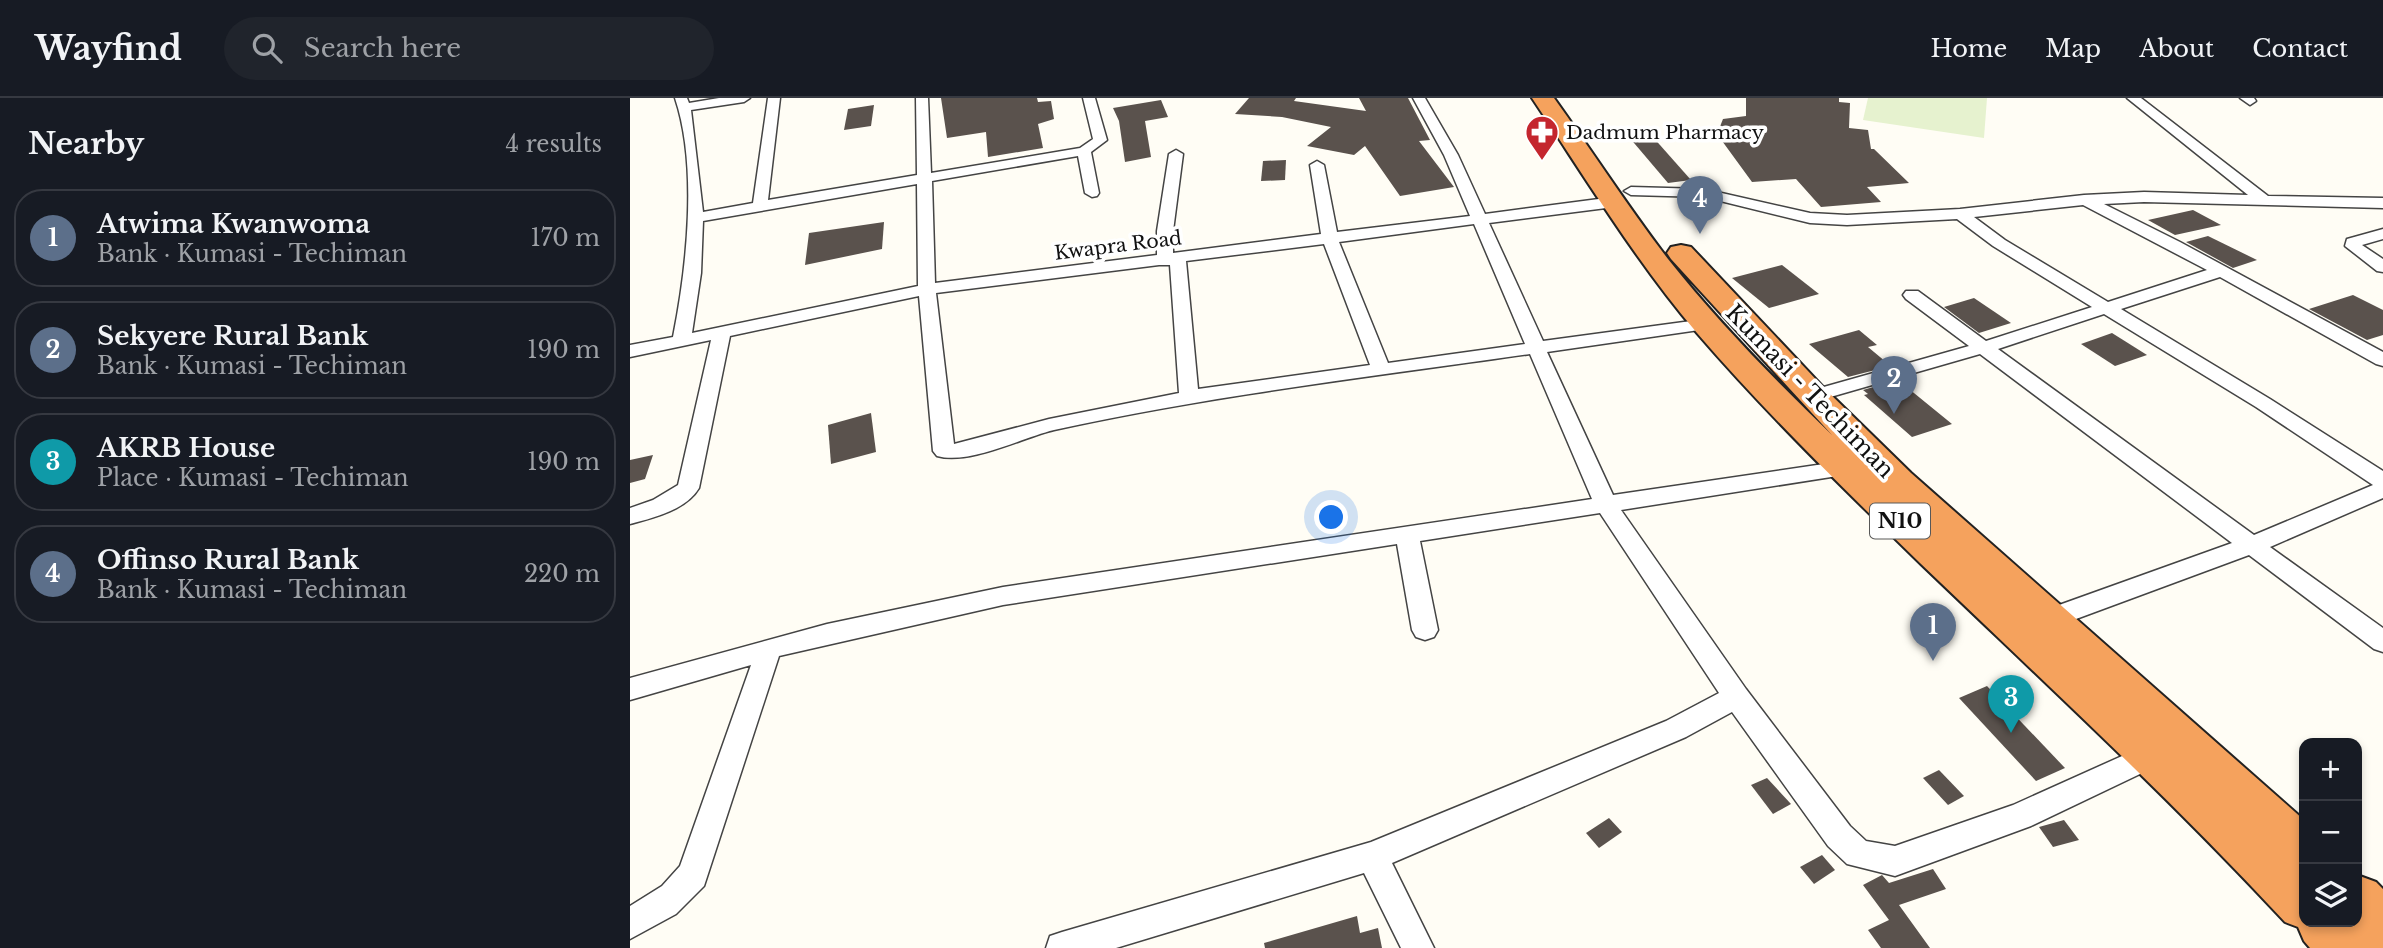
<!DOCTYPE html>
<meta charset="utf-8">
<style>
:root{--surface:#171b24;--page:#20242c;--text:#f1f3f6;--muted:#9ea1a6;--line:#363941;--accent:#b45309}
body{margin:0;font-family:"Libre Baskerville",serif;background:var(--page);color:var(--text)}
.controls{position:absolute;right:21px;bottom:21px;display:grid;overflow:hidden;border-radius:14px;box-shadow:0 4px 10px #0003}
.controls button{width:63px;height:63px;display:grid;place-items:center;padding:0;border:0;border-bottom:2px solid var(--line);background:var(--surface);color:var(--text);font:35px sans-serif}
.you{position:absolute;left:702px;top:420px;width:24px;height:24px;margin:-18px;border:5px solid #fff;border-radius:50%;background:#1a73e8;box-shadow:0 0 0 10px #1a73e833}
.badge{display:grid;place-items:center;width:46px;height:46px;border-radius:50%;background:var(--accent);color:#fff;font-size:23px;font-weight:700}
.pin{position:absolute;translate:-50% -58px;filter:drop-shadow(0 2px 4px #0008)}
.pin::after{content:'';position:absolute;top:37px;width:24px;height:21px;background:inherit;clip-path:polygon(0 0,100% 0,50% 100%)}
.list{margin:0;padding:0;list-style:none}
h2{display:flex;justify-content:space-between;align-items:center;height:91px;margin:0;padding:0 28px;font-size:30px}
h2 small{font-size:23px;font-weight:400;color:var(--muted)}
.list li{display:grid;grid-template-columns:46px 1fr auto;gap:21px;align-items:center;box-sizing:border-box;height:98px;margin:0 14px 14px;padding:0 14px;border:2px solid var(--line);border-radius:28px}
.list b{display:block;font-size:26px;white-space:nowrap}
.list p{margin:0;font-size:23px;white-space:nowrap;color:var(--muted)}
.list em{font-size:23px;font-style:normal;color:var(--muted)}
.icon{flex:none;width:38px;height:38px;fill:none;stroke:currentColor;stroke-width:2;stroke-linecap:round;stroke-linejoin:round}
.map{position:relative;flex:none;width:1753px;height:850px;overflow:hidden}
header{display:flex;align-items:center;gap:42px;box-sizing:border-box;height:98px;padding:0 35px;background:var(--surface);border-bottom:2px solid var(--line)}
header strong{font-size:33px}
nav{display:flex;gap:38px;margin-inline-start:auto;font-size:24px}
.search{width:490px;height:63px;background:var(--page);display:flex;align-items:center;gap:18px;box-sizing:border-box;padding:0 24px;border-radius:38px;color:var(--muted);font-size:26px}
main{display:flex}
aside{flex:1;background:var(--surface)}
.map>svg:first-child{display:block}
</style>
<header>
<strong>Wayfind</strong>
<div class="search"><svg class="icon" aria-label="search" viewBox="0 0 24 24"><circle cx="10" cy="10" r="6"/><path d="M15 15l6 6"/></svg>Search here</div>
<nav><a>Home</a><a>Map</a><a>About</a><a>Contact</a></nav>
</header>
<main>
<aside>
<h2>Nearby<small>4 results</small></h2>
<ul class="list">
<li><span class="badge" style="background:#5c6f8a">1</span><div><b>Atwima Kwanwoma</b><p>Bank · Kumasi - Techiman</p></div><em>170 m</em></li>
<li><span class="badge" style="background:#5c6f8a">2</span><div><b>Sekyere Rural Bank</b><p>Bank · Kumasi - Techiman</p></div><em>190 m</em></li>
<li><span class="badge" style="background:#0f9aa8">3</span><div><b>AKRB House</b><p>Place · Kumasi - Techiman</p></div><em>190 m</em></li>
<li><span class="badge" style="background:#5c6f8a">4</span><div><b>Offinso Rural Bank</b><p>Bank · Kumasi - Techiman</p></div><em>220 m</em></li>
</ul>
</aside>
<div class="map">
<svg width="1753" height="850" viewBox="0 0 1753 850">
<rect width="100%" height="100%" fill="#fffdf5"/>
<polygon fill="#e6f2cf" points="1238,0 1357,0 1354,40 1233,22"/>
<g fill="#5a524d">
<polygon points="311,0 407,0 408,4 421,3 424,21 408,26 413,50 358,59 356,34 317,40"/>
<polygon points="619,0 666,0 664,3 736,13 729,0 778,0 800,42 789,43 824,89 770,98 735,48 724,57 677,48 701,29 652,19 605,16"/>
<polygon points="1116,0 1209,0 1209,4 1220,5 1219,30 1238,32 1241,51 1244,51 1279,85 1237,89 1251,104 1191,109 1166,81 1122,84 1087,36 1093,21 1116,18"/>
<polygon points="531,2 538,19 515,23 521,59 495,64 489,23 483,10"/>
<polygon points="244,7 241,28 214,32 218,11"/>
<polygon points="1014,29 1061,82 1038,85 993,32"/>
<polygon points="656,62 655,82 631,83 633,63"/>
<polygon points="1563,112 1591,127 1545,137 1518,122"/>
<polygon points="254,124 252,151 175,167 179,135"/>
<polygon points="1578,138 1627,162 1603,170 1556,144"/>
<polygon points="1152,167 1189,196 1139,210 1102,180"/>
<polygon points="1723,197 1753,212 1753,237 1737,242 1679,211"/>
<polygon points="1344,200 1381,225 1349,235 1314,209"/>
<polygon points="1229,232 1247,247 1238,249 1256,264 1249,266 1253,270 1218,279 1179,246"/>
<polygon points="1482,235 1517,257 1485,268 1451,246"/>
<polygon points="1268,282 1322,326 1282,339 1234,297 1238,296 1233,292"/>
<polygon points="241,315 246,354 201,366 198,327"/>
<polygon points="23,357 15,381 0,385 0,362"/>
<polygon points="1357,588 1435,670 1406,683 1329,600"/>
<polygon points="1309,672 1334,698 1318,707 1293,680"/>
<polygon points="1137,680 1161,706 1143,716 1121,687"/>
<polygon points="979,720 992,734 969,750 956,735"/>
<polygon points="1434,722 1449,742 1423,749 1409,729"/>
<polygon points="1192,757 1205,772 1184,786 1170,769"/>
<polygon points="1303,771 1316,791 1269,807 1300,850 1251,850 1238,832 1259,822 1233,787 1252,777 1259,785"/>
<polygon points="727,818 730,835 748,830 752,850 635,850 634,845"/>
</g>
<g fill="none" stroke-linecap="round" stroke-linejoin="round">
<defs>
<g id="street">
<path d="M45 0H57L59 5 89 0H120L114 4 61 12 73 114 123 105 138 0H150L138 102 287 77 286 0H298L301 75 450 50 463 41 453 0H465L477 42 461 54 469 95 467 98 462 99 455 95 448 58 302 83 305 185 527 157V133L539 56 546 52 553 56 543 133V155L691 136 680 67 687 63 694 67 707 134 840 118 814 57 783 0H795L828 57 855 116 984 99 992 104 984 109 859 125 913 243 1076 221 1085 226 1076 231 917 254 983 397 1214 363 1222 365 1225 370 1222 375 1214 377 991 412 1116 591 1220 728 1236 743 1265 748 1383 707 1521 645 1531 648 1535 657 1531 666 1401 728 1265 778 1217 766 1198 748 1102 614 1056 639 762 765 804 850H771L734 775 486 850H416L420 838 432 834 741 744 1036 623 1089 595 970 415 790 443 808 532 804 539 795 542 786 539 782 532 767 446 373 507 149 558 74 788 46 816 0 841V808L32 788 50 768 121 567 0 602V580L197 526 373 489 962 401 900 256C741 279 582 297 424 332 391 340 340 367 307 358L303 353 289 198 100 238 69 390C56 412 23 420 0 426V410L23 402 48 387 81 242 0 259V247L43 239C57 169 68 68 45 0ZM287 86 288 188 62 235 71 175 73 123ZM844 126 895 246 758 265 709 144ZM694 146 740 267 568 291 556 163ZM529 167H540L549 295 419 321 324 346 306 195Z"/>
<path d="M1497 0H1511L1638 98 1753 100V110L1514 104 1474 106 1550 144 1753 254V268L1746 266 1590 179 1491 211 1640 301 1753 373V400L1640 449 1753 530V554L1744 551 1619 457 1419 531 1410 534 1401 531 1397 524 1401 517 1602 445 1350 256 1183 304 1176 302 1173 298 1176 294 1339 248 1276 201 1273 197 1276 193H1288L1356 243 1462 209 1363 148 1327 121 1217 127 1180 125 1074 99 1001 97 994 93 1001 89 1074 91 1180 115 1217 117 1330 111 1454 97 1514 94 1618 97ZM1453 107 1577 172 1478 204 1375 142 1344 119ZM1474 216 1626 309 1743 387 1624 437 1368 251Z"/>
<polygon points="1610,0 1624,0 1626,3 1620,7"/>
<polygon points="1753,131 1753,141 1732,147 1753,161 1753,174 1747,173 1715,148 1717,141"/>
</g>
<path id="highway" d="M902 0H924C962 53 998 109 1038 161 1088 224 1144 281 1202 337L1041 161 1037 155 1041 149 1051 147 1061 149 1195 291 1281 375 1674 722V824H1727V777L1746 784 1753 791V850H1680L1674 843 1668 829 1655 824C1539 699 1413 583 1290 465 1213 390 1137 316 1067 235 1005 162 955 79 902 0Z"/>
</defs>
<use href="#street" stroke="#444" stroke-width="3"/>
<use href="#highway" stroke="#222" stroke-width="4"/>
<use href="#street" fill="#fff" fill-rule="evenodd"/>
<use href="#highway" fill="#f5a25d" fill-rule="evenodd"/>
</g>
<defs>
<symbol id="pharmacy-pin" viewBox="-11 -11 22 30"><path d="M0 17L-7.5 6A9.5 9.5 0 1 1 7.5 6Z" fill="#c4262e" stroke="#fff"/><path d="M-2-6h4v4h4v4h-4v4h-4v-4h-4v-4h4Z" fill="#fff"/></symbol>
</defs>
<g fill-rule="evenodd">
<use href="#pharmacy-pin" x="893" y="15" width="38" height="52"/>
</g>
<g text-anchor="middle" stroke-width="7" stroke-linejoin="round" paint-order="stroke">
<g font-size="19" fill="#111" stroke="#fff" text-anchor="start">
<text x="936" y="41">Dadmum Pharmacy</text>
</g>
<g font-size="19" fill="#111" stroke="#fff">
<text transform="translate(488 147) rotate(-7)" y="7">Kwapra Road</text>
</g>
<rect fill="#fff" stroke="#585858" stroke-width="2" x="1240" y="405.5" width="60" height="35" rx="5"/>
<g font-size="21" font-weight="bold" fill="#111">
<text x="1270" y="430">N10</text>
</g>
<g font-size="23" fill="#111" stroke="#fff">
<text transform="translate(1180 293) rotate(46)" y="8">Kumasi - Techiman</text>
</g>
</g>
</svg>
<div class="controls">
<button>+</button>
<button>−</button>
<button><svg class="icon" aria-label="layers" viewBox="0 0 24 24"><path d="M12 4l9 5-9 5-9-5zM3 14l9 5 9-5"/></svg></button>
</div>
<div class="you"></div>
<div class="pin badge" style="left:1303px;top:563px;background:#5c6f8a">1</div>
<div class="pin badge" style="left:1264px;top:316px;background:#5c6f8a">2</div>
<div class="pin badge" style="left:1381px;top:635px;background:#0f9aa8">3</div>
<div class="pin badge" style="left:1070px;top:136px;background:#5c6f8a">4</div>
</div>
</main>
